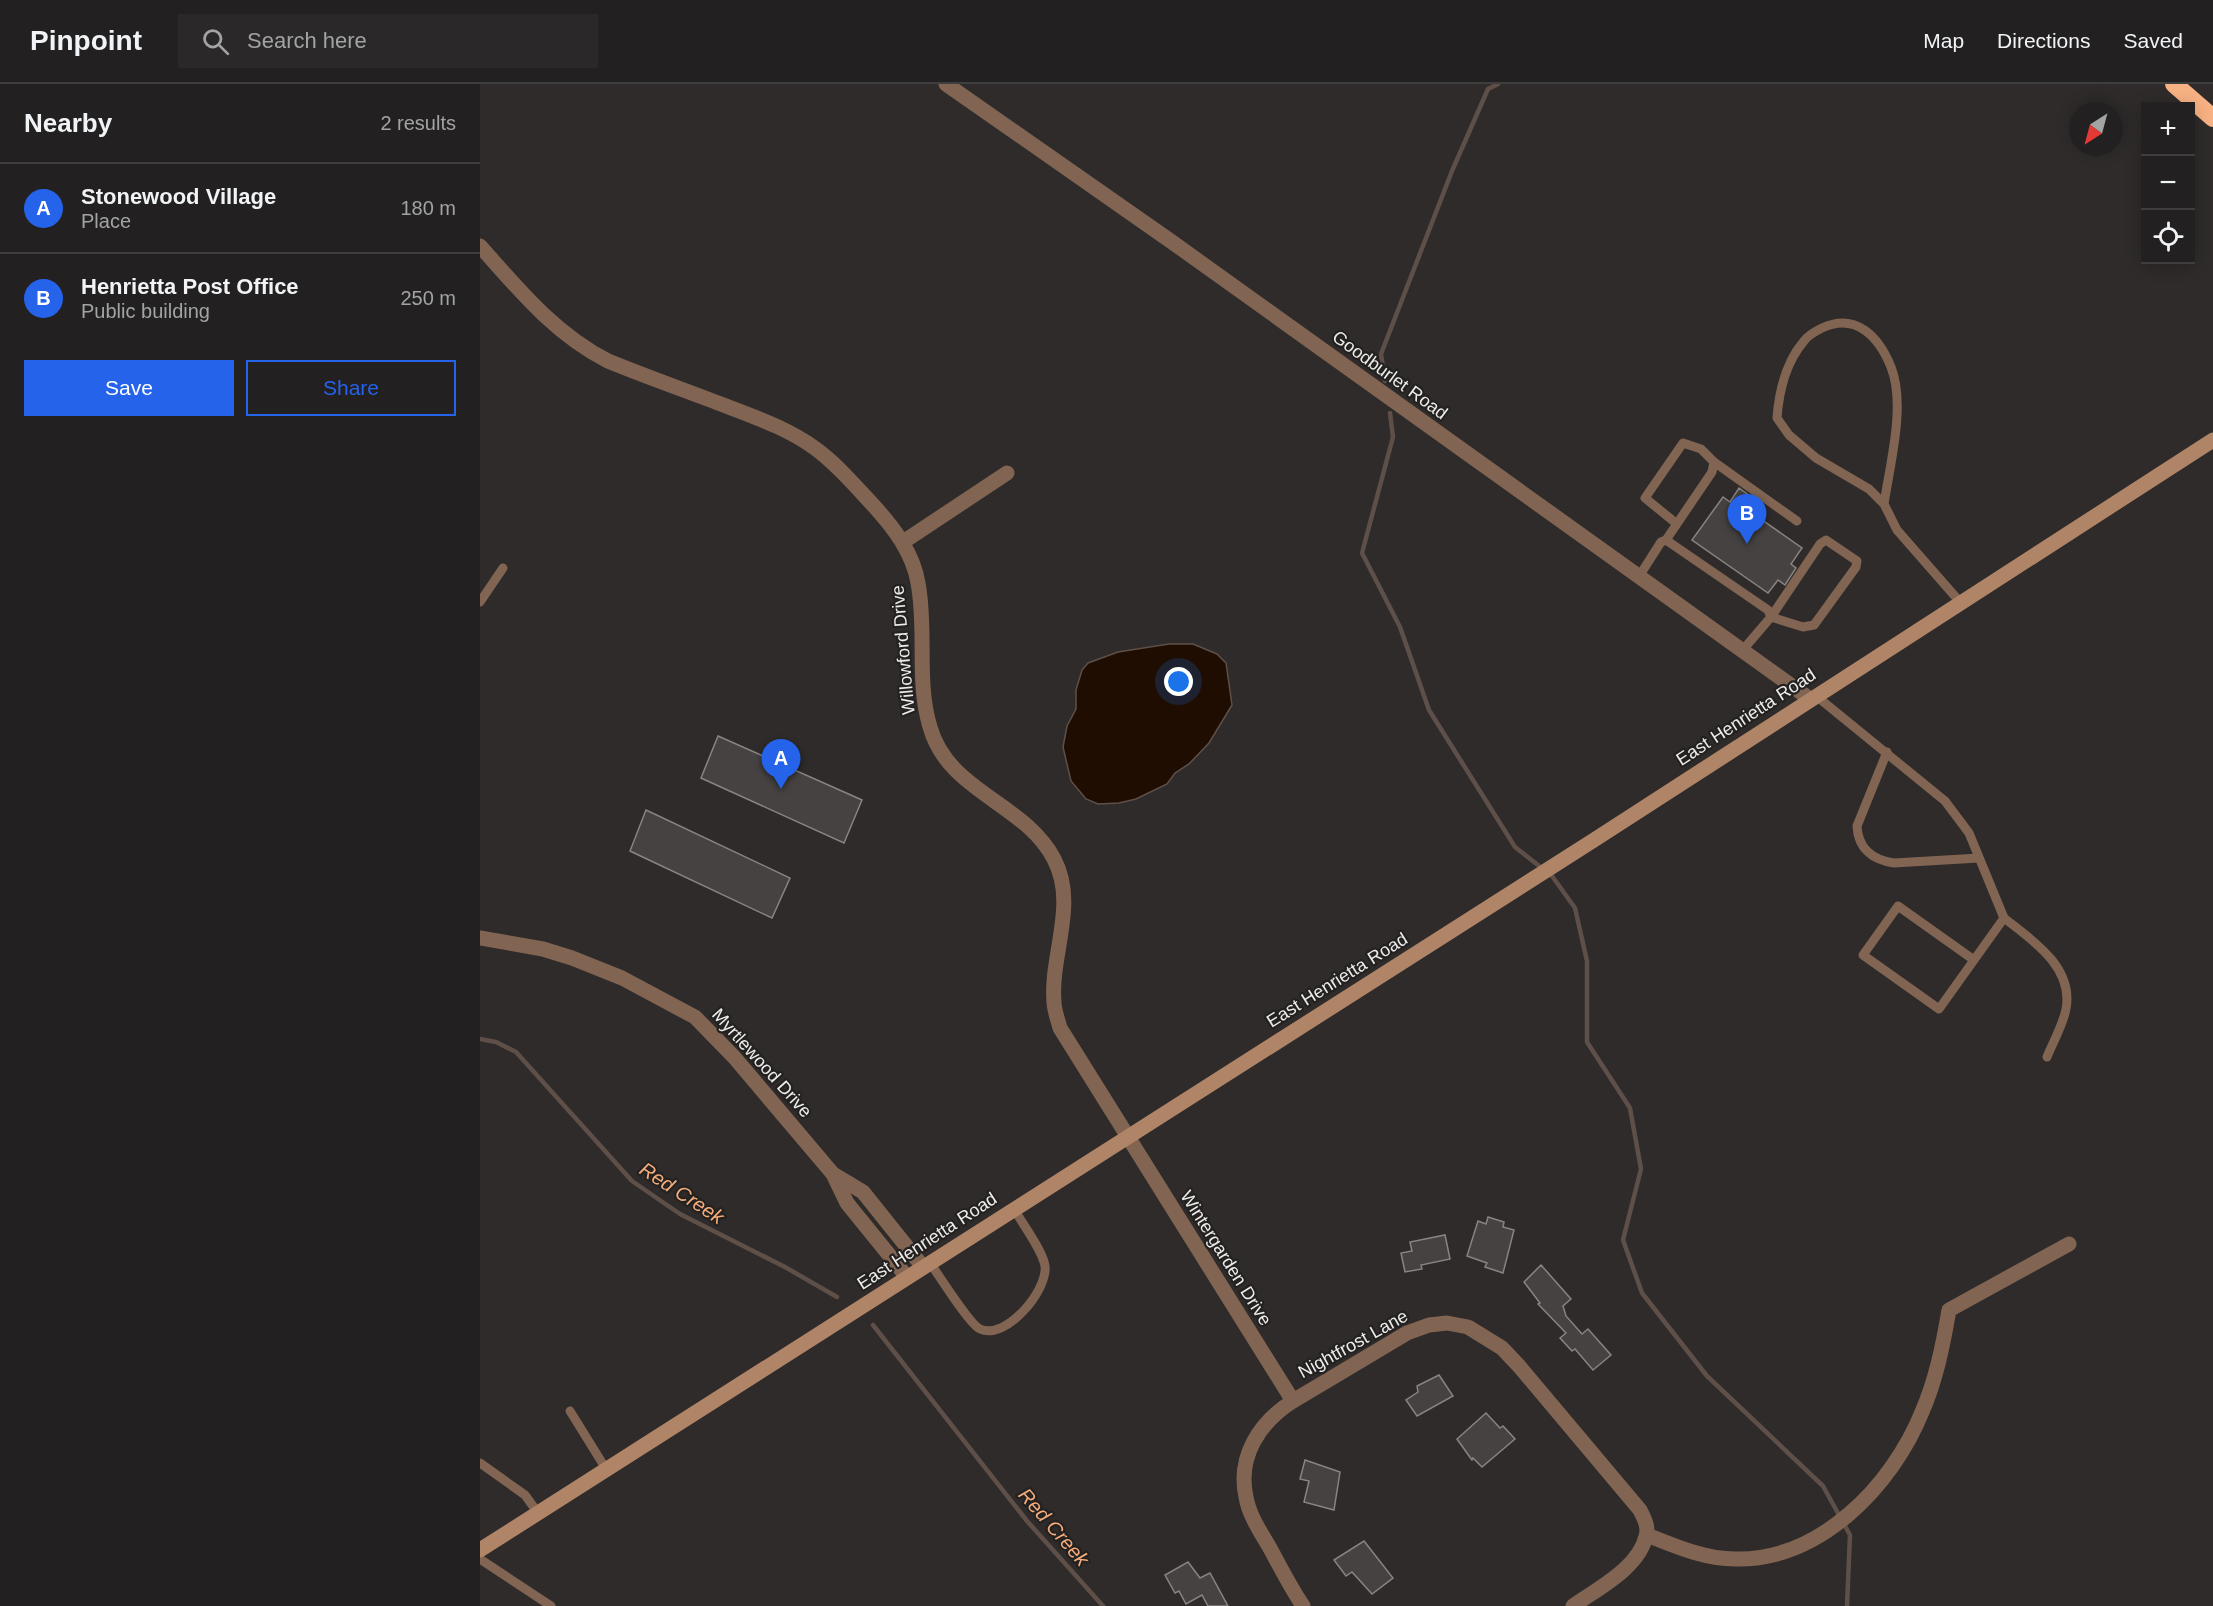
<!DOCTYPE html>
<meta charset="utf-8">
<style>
:root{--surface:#222020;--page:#2a2829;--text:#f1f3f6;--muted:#a2a3a5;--line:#3f3e3e;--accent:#2563eb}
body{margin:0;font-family:Helvetica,sans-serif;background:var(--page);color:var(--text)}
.controls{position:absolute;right:18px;top:18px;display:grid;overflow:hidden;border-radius:0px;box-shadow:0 3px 15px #0003}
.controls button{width:54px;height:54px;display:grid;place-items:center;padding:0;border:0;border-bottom:2px solid var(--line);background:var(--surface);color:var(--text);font:30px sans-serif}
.compass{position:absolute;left:1589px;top:18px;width:54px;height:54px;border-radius:50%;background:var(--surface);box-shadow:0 3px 15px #0003;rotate:216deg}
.you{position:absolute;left:699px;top:598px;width:21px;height:21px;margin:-15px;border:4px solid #fff;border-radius:50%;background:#1a73e8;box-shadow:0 0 0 9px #1a73e833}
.badge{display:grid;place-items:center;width:39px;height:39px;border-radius:50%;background:var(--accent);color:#fff;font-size:20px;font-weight:700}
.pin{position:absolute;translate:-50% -50px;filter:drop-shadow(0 2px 3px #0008)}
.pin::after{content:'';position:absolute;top:32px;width:21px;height:18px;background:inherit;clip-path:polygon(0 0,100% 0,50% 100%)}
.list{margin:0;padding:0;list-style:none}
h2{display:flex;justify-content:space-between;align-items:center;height:78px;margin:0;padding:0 24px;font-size:26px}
h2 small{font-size:20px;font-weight:400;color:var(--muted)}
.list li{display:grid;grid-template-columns:39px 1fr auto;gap:18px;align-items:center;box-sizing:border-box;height:90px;padding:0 24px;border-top:2px solid var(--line)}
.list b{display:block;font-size:22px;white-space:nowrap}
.list p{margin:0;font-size:20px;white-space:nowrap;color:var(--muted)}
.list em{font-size:20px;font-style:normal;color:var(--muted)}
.actions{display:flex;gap:12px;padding:18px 24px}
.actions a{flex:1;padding:14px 0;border:2px solid var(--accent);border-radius:0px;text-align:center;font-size:21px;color:var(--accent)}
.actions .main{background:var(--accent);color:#fff}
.icon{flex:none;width:33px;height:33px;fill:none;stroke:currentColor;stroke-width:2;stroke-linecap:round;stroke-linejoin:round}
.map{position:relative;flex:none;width:1733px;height:1522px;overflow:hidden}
header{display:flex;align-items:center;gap:36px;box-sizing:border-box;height:84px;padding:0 30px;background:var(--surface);border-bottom:2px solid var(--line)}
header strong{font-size:28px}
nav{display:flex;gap:33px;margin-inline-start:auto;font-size:21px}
.search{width:420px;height:54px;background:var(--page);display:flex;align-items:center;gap:15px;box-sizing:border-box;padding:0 21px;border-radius:0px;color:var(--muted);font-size:22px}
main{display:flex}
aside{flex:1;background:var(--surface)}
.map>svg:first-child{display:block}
</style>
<header>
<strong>Pinpoint</strong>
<div class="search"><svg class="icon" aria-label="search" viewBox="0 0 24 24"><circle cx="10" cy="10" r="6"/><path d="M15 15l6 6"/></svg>Search here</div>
<nav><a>Map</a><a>Directions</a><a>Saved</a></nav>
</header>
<main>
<aside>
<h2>Nearby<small>2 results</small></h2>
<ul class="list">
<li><span class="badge">A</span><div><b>Stonewood Village</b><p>Place</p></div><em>180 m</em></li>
<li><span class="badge">B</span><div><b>Henrietta Post Office</b><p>Public building</p></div><em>250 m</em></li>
</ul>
<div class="actions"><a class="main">Save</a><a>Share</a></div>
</aside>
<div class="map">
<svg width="1733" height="1522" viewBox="0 0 1733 1522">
<rect width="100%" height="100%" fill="#2e2b2a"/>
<polygon fill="#200d02" stroke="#5e5048" stroke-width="1.5" points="689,560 713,560 737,570 746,579 752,621 729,659 709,680 695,689 687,700 656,715 639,719 618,720 606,715 591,697 583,663 587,642 596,625 596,606 602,586 608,579 638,568"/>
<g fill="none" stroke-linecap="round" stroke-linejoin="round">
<g stroke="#5e5048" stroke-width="4.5">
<polyline points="905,297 901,270 972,87 1008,5 1018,0"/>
<polyline points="910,329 913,353 882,469 920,543 949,626 1035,763 1072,792 1095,824 1107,877 1107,958 1150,1024 1161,1085 1143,1156 1162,1209 1227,1292 1343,1402 1370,1451 1367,1522"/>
<polyline points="0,955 16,958 36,968 152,1097 200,1130 305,1183 357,1213"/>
<polyline points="393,1241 547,1437 623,1522"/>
</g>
</g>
<g fill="#454241" stroke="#878482" stroke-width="1.5">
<polygon points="1259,404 1278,418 1271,428 1322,464 1311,480 1316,484 1305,501 1298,496 1288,509 1212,456 1243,413 1250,418"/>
<polygon points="238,652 382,716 364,759 221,694"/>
<polygon points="166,726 310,794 292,834 150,767"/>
<polygon points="1008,1133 1024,1138 1023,1143 1034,1146 1023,1189 1005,1183 1007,1179 987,1172 998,1137 1006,1140"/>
<polygon points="965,1151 970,1175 941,1181 942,1185 925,1188 921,1169 932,1167 930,1158"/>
<polygon points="1061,1181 1091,1215 1083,1222 1086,1232 1102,1250 1108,1245 1131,1271 1113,1286 1095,1265 1092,1267 1080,1254 1086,1249 1058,1220 1060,1219 1044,1198"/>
<polygon points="959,1291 973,1312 937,1332 926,1316 938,1308 937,1302"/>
<polygon points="1006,1329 1020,1344 1023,1342 1035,1355 1002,1383 993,1374 992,1376 977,1355"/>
<polygon points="825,1376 860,1388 854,1426 824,1418 829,1397 820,1395"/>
<polygon points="884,1457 913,1494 892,1510 872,1488 866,1492 854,1476"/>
<polygon points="708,1478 720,1494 730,1489 748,1522 728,1522 722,1511 706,1520 699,1507 695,1509 685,1491"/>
</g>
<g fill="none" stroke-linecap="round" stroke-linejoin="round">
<g stroke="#816452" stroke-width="9">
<polyline points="1234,378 1317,437"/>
<path d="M1404 420C1410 380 1426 321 1411 283 1399 253 1376 228 1342 244 1336 247 1328 251 1324 257 1306 278 1299 307 1297 334L1309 351 1336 374 1389 405 1404 420 1417 446 1480 518"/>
<polyline points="1186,456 1288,526 1291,533 1323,543 1334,541 1376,483 1377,477 1346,456 1340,460 1291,533 1261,568"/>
<polyline points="1158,494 1181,458 1186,456 1232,388 1234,378 1221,365 1203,359 1165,414 1197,440"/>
<polyline points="0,518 23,484"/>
<polyline points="1335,611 1465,717 1489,749 1524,834 1459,925 1383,871 1418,822 1494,876"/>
<path d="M1407 668 1377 742C1378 765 1393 776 1414 779L1499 774"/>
<path d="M1524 834C1552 856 1594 883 1586 925 1583 941 1573 958 1567 973"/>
<path d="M450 1179C459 1191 489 1240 500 1245 526 1257 568 1206 565 1182 563 1167 542 1139 534 1125"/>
<polyline points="90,1327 126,1385"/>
<polyline points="0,1379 45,1411 58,1429"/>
<polyline points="0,1475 71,1522"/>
</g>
<g stroke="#816452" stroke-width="15">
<polyline points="466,0 692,158 1330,615"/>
<path d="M0 162C39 206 75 250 128 277 167 293 207 307 246 322 277 334 309 345 336 365 358 381 375 402 394 422 414 444 433 469 438 499 447 546 436 597 450 643 468 708 545 719 574 775 598 820 570 871 574 918 574 926 578 936 580 944L813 1317"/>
<polyline points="423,458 527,389"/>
<polyline points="0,854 63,865 92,874 142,894 215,933 254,973 353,1090 367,1119 427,1193"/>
<polyline points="353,1090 383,1108 443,1183"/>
<path d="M1167 1451C1195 1462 1224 1475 1255 1475 1340 1477 1412 1402 1442 1328 1456 1296 1463 1261 1469 1226L1589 1160"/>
<path d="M823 1522C811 1504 801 1485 791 1466 782 1450 769 1432 766 1413 757 1372 780 1338 813 1317L927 1249 949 1241 967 1239 988 1243 1022 1264 1039 1282 1160 1426C1164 1434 1169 1443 1166 1452 1159 1484 1117 1505 1093 1522"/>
</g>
<polyline stroke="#b08466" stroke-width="15" points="0,1466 1114,756 1733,356"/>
<polyline stroke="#f7b183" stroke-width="18" points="1694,0 1733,34"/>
</g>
<g text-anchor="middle" stroke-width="4.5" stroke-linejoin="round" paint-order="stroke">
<g font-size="18" fill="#eeeceb" stroke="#242220">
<text transform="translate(910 291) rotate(36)" y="6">Goodburlet Road</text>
<text transform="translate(423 566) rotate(-95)" y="6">Willowford Drive</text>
<text transform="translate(1266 633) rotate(-33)" y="6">East Henrietta Road</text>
<text transform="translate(857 896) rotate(-32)" y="6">East Henrietta Road</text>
<text transform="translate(282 979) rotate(48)" y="6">Myrtlewood Drive</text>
<text transform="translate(447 1157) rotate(-33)" y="6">East Henrietta Road</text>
<text transform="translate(746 1174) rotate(58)" y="6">Wintergarden Drive</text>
<text transform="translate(873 1260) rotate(-29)" y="6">Nightfrost Lane</text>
</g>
<g font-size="20" font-style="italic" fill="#f4ac7c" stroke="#242220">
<text transform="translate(202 1109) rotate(33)" y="7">Red Creek</text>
<text transform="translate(574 1443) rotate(49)" y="7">Red Creek</text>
</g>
</g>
</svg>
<div class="controls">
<button>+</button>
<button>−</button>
<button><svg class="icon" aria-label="locate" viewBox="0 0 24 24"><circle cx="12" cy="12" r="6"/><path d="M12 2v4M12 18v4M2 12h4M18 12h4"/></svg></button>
</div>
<svg class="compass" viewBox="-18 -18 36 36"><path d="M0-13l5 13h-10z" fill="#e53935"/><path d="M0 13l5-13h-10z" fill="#a2a3a5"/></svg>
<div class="you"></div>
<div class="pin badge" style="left:301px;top:705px">A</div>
<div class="pin badge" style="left:1267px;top:460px">B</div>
</div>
</main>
